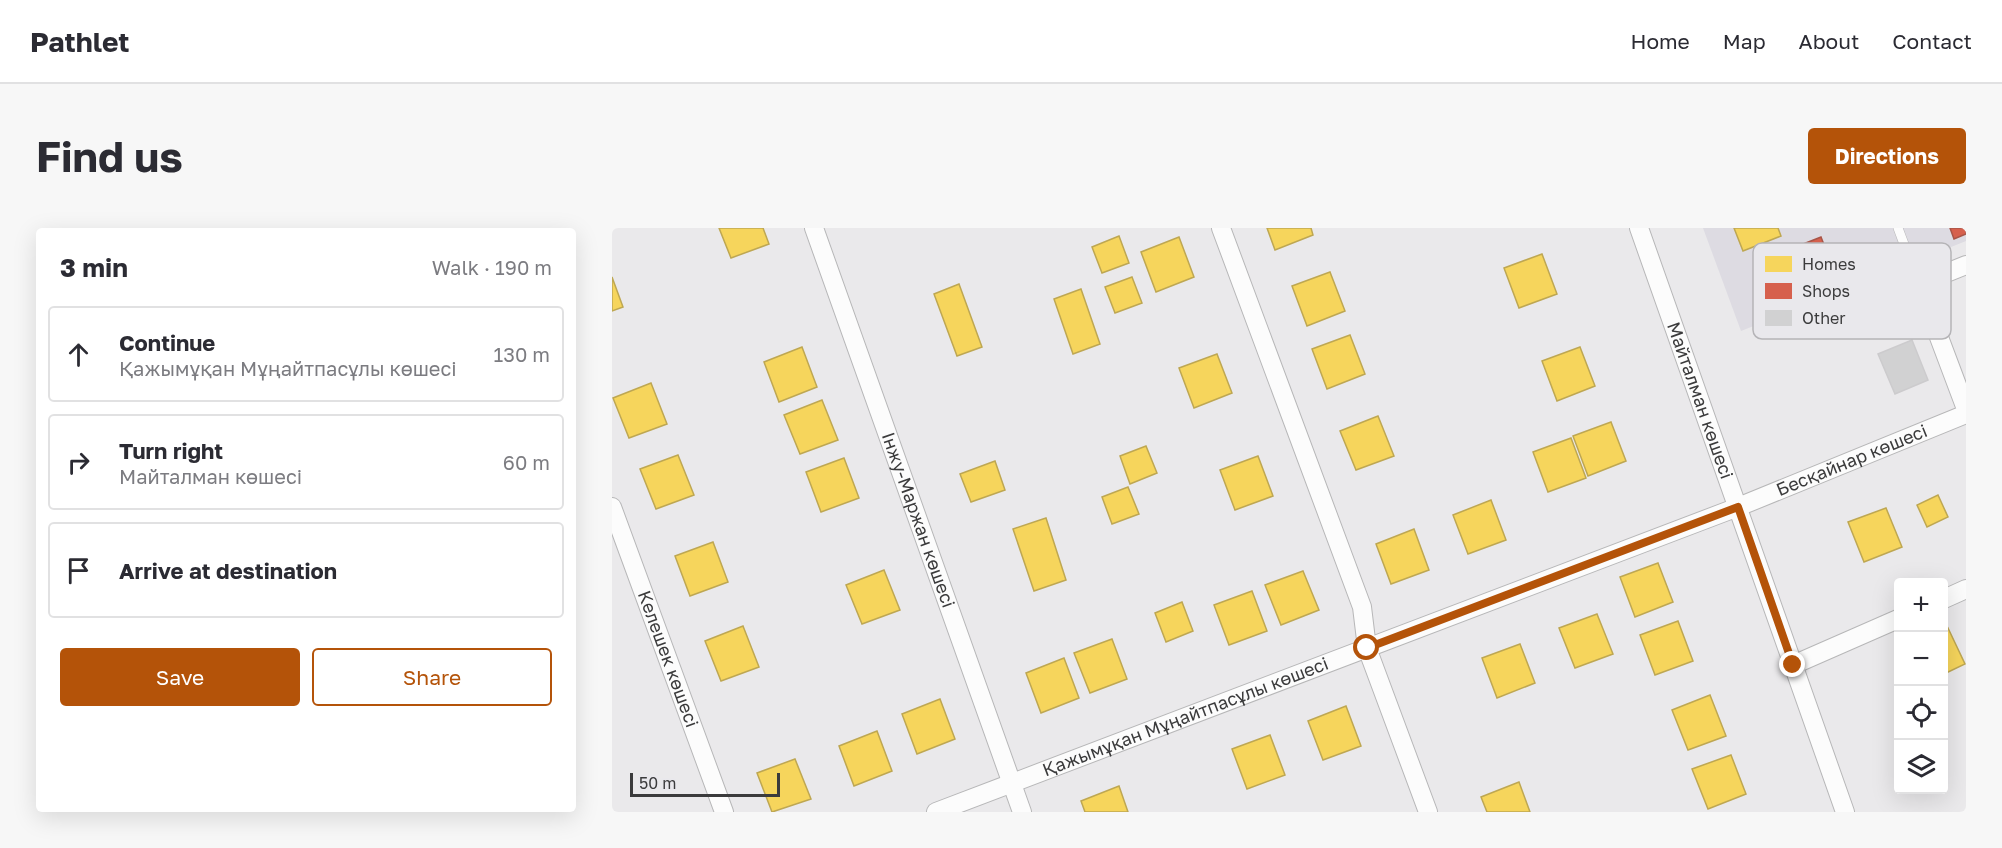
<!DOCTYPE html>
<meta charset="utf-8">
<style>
:root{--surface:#fff;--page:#f7f7f7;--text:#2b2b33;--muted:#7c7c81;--line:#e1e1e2;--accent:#b45309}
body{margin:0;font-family:"Golos Text",sans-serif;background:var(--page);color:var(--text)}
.controls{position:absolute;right:18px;bottom:18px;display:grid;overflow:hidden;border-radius:6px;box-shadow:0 6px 24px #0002}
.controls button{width:54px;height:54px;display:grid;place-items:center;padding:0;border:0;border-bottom:2px solid var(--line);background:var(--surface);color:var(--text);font:30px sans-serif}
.scale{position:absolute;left:18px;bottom:15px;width:150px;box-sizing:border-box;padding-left:6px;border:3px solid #3b3b3c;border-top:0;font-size:16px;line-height:21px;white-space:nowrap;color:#3b3b3c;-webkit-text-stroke:4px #e9e8ec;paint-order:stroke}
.stop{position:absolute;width:18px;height:18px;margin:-14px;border:4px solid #b45309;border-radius:50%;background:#fff}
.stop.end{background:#b45309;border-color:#fff;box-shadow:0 2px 6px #0008}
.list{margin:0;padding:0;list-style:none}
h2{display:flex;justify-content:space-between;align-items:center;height:78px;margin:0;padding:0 24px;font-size:26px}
h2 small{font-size:20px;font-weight:400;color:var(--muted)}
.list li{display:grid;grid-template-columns:39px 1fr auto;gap:18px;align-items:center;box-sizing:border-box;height:96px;margin:0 12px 12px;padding:0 12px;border:2px solid var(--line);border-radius:6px}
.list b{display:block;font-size:22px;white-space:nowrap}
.list p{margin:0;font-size:20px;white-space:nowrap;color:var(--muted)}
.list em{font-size:20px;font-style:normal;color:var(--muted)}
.actions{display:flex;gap:12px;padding:18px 24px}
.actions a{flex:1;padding:14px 0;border:2px solid var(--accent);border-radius:6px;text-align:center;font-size:21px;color:var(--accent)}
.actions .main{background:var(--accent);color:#fff}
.icon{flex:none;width:33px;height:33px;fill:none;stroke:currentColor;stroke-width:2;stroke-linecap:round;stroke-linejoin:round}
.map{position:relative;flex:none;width:1354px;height:584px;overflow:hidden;border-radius:6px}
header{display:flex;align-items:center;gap:36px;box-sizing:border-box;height:84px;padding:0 30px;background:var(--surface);border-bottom:2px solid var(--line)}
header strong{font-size:28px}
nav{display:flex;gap:33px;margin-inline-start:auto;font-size:21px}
.intro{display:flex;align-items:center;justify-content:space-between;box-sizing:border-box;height:144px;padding:0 36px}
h1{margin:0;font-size:42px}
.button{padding:15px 27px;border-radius:6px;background:var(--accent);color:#fff;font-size:21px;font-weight:700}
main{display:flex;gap:36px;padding:0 36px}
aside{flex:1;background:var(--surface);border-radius:6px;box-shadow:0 6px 24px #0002}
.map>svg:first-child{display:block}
</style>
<header>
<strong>Pathlet</strong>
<nav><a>Home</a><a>Map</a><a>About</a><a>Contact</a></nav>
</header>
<div class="intro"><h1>Find us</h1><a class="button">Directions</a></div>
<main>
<aside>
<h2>3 min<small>Walk · 190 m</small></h2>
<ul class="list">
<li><svg class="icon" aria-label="ahead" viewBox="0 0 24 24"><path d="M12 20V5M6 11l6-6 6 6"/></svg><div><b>Continue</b><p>Қажымұқан Мұңайтпасұлы көшесі</p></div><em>130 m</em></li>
<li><svg class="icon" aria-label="right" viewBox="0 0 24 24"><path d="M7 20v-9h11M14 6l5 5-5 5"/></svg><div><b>Turn right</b><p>Майталман көшесі</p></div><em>60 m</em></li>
<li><svg class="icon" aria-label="arrive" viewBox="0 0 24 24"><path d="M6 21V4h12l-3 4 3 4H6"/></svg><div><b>Arrive at destination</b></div></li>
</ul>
<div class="actions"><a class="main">Save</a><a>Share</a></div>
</aside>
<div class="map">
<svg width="1354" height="584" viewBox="0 0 1354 584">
<rect width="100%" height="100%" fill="#eae9eb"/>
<polygon fill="#dddbe2" points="1091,0 1354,0 1354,13 1129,103"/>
<g fill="#f6d55c" stroke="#bea752" stroke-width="1.5">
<polygon points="107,0 151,0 157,16 119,30"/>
<polygon points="655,0 699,0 701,7 663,22"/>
<polygon points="1122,0 1166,0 1169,8 1131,23"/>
<polygon points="507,8 517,35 490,45 480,19"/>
<polygon points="567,9 582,49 544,64 529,24"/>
<polygon points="930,26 945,66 907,80 892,40"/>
<polygon points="718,44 733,83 695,98 680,58"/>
<polygon points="0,49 11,79 0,83"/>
<polygon points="520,49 530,75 503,85 493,59"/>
<polygon points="347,56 370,119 345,128 322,66"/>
<polygon points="469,61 488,116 461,126 442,71"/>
<polygon points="738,107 753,146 715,161 700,121"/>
<polygon points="190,119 205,159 167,174 152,134"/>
<polygon points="968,119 983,158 945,173 930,133"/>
<polygon points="605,126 620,165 582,180 567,140"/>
<polygon points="39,155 55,196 17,210 1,170"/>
<polygon points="210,172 226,212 188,226 172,187"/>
<polygon points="766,188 782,228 744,242 728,203"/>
<polygon points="999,194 1014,233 976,248 961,208"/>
<polygon points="959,210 974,250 936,264 921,224"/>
<polygon points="534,218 545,245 518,256 508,228"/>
<polygon points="66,227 82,267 44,281 28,241"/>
<polygon points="646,228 661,268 623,282 608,242"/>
<polygon points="232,230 247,270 209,284 194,244"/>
<polygon points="383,233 393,262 359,274 348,246"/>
<polygon points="516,259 527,286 500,296 490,269"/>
<polygon points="1326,267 1336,289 1315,299 1305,277"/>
<polygon points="879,272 894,312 856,326 841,287"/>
<polygon points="1274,280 1290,319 1252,334 1236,294"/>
<polygon points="434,290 454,352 422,363 401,301"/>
<polygon points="802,301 817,342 779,356 764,316"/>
<polygon points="101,314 116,354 78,368 63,328"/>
<polygon points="1046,335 1061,374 1023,389 1008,349"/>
<polygon points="272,342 288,382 250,396 234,357"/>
<polygon points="691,343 707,382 669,397 653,357"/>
<polygon points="640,363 655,403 617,417 602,377"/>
<polygon points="570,374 581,403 554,414 543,385"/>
<polygon points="985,386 1001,426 963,440 947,400"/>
<polygon points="1066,393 1081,433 1043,447 1028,407"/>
<polygon points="131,398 147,439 109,453 93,413"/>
<polygon points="1336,400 1353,436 1332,446 1332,403"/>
<polygon points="500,411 515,451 478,465 462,425"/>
<polygon points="908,416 923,455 885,470 870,430"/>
<polygon points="452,430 467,470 429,485 414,445"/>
<polygon points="1098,467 1114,508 1076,522 1060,482"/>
<polygon points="328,471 343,511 305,526 290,486"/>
<polygon points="734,478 749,518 711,532 696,493"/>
<polygon points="265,503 280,543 242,558 227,518"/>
<polygon points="658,507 673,547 635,561 620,521"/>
<polygon points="1119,527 1134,566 1096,581 1080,541"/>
<polygon points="183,531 199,571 160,584 145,545"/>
<polygon points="907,554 918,584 875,584 869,569"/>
<polygon points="507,558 516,584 473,584 469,573"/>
</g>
<g fill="#d6604d" stroke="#a85548" stroke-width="1.5">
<polygon points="1338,0 1354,0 1354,6 1342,11"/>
<polygon points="1209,9 1220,37 1192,49 1181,20"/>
</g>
<polygon fill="#d1d1d2" stroke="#cccbcd" stroke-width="1.5" points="1300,112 1316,152 1283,166 1266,126"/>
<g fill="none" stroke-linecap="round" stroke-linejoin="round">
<defs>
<polyline id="service" points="1286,0 1307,56"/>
<g id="minor">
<path id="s1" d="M202 0 410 584"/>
<polyline points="609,0 750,379 755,420 816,584"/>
<path id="s2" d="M1027 0 1233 584"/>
<polyline points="1354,37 1307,56 1354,181"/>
<path id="s3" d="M0 279 112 584"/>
<polyline points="1332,371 1354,361"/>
<polyline points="1181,437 1286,391"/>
<path id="s4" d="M324 584 1126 279 1354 186"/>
</g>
</defs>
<use href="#service" stroke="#b7b7b8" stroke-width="10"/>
<use href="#minor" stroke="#b7b7b8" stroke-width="20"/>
<use href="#service" stroke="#fcfcfc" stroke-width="9"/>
<use href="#minor" stroke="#fcfcfc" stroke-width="18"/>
</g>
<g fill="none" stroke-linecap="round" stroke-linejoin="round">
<polyline stroke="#b45309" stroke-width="8" points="755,420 1126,279 1181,437"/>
</g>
<g text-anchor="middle" stroke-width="6" stroke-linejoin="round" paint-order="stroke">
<g font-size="18" fill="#3b3b3c" stroke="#e9e8ec">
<text dy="6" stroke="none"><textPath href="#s2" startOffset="183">Майталман көшесі</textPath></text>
<text dy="6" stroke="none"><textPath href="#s4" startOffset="981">Бесқайнар көшесі</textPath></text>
<text dy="6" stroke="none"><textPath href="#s1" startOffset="310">Інжу-Маржан көшесі</textPath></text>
<text dy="6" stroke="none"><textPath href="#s3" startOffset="162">Келешек көшесі</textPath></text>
<text dy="6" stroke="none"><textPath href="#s4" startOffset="267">Қажымұқан Мұңайтпасұлы көшесі</textPath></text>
</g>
</g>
<rect x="1141" y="15" width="198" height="96" rx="9" fill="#e9e8ec" stroke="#b5b4b7" stroke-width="1.5"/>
<rect x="1153" y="28" width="27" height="16" fill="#f6d55c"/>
<rect x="1153" y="55" width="27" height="16" fill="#d6604d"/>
<rect x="1153" y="82" width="27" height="16" fill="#d1d1d2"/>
<g font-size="16" fill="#3b3b3c">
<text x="1190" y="42">Homes</text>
<text x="1190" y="69">Shops</text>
<text x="1190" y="96">Other</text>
</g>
</svg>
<div class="controls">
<button>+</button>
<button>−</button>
<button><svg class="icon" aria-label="locate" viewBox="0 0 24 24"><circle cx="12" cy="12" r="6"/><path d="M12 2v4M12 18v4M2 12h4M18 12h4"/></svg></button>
<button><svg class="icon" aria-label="layers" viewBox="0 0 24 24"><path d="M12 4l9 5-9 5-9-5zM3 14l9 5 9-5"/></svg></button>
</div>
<div class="scale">50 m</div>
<div class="stop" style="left:755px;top:420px"></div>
<div class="stop end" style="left:1181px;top:437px"></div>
</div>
</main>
